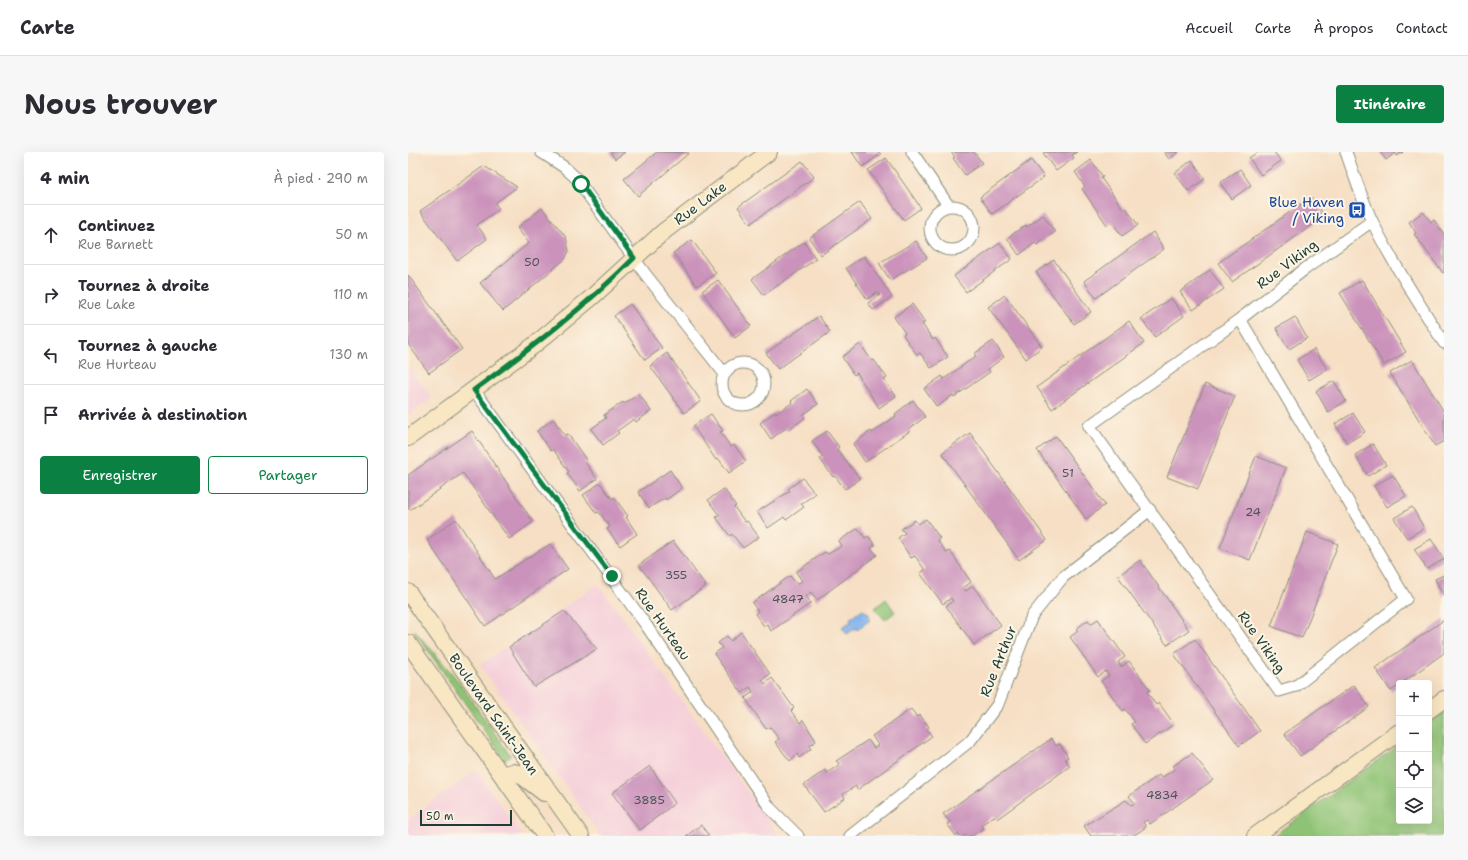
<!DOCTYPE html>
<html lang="fr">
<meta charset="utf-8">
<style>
:root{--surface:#fff;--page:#f7f7f7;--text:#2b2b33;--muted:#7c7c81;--line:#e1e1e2;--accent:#0b8043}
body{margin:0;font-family:"Shantell Sans",sans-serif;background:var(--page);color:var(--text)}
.controls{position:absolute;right:12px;bottom:12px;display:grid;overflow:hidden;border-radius:4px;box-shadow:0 4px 16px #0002}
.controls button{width:36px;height:36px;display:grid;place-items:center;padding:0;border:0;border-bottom:1px solid var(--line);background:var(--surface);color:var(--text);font:20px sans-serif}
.scale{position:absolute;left:12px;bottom:10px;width:92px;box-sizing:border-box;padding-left:4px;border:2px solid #1f3d34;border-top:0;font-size:11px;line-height:14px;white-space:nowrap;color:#1f3d34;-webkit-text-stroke:3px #fcf5e5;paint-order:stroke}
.stop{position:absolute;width:12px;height:12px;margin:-9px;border:3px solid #0b8043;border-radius:50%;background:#fff}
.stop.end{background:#0b8043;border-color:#fff;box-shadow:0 1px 4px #0008}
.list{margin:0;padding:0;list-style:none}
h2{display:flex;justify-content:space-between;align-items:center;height:52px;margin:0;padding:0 16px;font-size:17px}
h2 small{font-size:13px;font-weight:400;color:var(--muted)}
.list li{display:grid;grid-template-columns:26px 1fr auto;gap:12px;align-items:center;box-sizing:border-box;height:60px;padding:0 16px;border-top:1px solid var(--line)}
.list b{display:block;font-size:15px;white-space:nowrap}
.list p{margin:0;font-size:13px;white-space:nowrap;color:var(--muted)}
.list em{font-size:13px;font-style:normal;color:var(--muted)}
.actions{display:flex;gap:8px;padding:12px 16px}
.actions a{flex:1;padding:9px 0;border:1px solid var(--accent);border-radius:4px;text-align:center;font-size:14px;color:var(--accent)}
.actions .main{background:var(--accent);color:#fff}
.icon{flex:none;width:22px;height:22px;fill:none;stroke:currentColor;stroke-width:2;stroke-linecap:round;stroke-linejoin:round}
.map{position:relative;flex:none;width:1036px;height:684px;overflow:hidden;border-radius:4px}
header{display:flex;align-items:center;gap:24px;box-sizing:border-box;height:56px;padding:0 20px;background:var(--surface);border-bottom:1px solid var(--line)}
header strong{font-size:19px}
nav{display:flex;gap:22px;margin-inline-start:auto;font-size:14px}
.intro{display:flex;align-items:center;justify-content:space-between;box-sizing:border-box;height:96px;padding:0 24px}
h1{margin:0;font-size:28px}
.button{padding:10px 18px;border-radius:4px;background:var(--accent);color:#fff;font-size:14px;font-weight:700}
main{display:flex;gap:24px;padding:0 24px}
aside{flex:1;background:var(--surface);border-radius:4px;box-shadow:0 4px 16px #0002}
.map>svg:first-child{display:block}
</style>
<header>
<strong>Carte</strong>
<nav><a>Accueil</a><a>Carte</a><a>À propos</a><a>Contact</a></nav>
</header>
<div class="intro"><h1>Nous trouver</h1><a class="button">Itinéraire</a></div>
<main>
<aside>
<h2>4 min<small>À pied · 290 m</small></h2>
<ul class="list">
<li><svg class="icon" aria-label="ahead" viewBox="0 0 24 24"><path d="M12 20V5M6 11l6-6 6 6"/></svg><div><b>Continuez</b><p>Rue Barnett</p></div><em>50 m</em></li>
<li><svg class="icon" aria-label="right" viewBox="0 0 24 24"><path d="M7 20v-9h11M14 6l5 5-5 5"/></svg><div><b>Tournez à droite</b><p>Rue Lake</p></div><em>110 m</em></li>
<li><svg class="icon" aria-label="left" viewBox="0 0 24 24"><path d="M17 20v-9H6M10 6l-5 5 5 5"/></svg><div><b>Tournez à gauche</b><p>Rue Hurteau</p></div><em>130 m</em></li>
<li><svg class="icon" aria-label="arrive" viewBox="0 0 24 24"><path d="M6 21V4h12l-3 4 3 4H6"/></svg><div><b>Arrivée à destination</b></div></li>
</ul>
<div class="actions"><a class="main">Enregistrer</a><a>Partager</a></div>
</aside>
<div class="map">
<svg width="1036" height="684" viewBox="0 0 1036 684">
<rect width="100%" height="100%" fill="#fcf5e5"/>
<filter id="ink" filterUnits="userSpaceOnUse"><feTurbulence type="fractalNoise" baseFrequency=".025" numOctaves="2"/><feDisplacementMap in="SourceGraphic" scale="8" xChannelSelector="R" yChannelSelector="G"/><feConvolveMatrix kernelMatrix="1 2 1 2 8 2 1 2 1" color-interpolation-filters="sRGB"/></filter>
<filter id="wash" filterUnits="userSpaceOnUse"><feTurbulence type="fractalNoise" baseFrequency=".012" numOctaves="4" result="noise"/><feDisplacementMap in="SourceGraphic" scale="16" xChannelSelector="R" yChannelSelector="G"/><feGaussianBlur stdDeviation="0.9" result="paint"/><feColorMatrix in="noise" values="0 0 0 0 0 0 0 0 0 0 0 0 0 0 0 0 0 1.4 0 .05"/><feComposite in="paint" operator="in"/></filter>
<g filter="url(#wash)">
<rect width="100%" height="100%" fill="#f6dfc4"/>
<g fill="#f5cfda">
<polygon points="0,214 24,246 0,263"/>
<polygon points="190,432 371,684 193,684 72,513"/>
<polygon points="68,618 115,684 0,684 0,668"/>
</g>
<g fill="#8ec375" stroke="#568054">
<polygon points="478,447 487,460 477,468 467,456"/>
<polygon points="6,479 7,479 47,525 103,604 97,608"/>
<polygon points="1036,560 1036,684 865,684 991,593 991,669 1021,669 1021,571"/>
</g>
<polygon fill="#83b2ed" stroke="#517890" points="455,457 458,460 459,460 462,464 461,466 462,468 449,478 448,476 439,482 434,475 444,469 442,466"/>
<g id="blocks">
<g fill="#cb93bc">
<polygon points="202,0 217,0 207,7"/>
<polygon points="249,0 281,1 230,44 216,27"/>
<polygon points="444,0 471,0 473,2 454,15"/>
<polygon points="543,0 566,0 574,11 557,23 545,6 547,5"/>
<polygon points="637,0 669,0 664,3 666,6 648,19 635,1"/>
<polygon points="756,0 771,0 761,7"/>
<polygon points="850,0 866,0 873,9 853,23 841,6"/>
<polygon points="972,0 995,0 989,4 987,1 978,8"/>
<polygon points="478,6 513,56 496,68 460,18"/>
<polygon points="623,8 636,25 584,62 572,45"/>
<polygon points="683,8 695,25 693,26 716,58 718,56 730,73 714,84 704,70 699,73 674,37 677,35 667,20"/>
<polygon points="784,8 797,27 780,39 767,21"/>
<polygon points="394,9 406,25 342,72 330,55"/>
<polygon points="76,14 109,35 87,51 91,57 69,73 79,87 49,109 12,59"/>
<polygon points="832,17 843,33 824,47 812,31"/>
<polygon points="903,45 917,64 824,130 810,111"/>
<polygon points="452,50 464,67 413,103 401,86"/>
<polygon points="134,56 158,85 161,99 157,107 95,159 72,131 121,91 109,76"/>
<polygon points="1015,60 1023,70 1026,68 1036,82 1036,120 1035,121 1006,82 1008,81 1001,70"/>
<polygon points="635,63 647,80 629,93 627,91 611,103 599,86 618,73 619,75"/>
<polygon points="745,80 756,97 688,146 676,129"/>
<polygon points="284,88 308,121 289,134 265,101"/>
<polygon points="508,89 519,106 482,128 471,111"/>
<polygon points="396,90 408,107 356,143 344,127"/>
<polygon points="592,91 604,107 558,140 546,124"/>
<polygon points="456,104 484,145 465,158 460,151 472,143 469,140 459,147 438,116"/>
<polygon points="646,108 683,160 666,172 628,120"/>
<polygon points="802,118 816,137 785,158 772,140"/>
<polygon points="0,123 54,197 21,221 0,192"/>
<polygon points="310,128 343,174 327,186 294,139"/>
<polygon points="954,128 998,200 976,213 932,141"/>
<polygon points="597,143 634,195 618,207 580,155"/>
<polygon points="763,146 776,164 747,185 733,167"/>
<polygon points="222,152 254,196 237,208 206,164"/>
<polygon points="504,152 517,170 514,172 525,188 527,186 540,205 523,216 512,201 509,203 495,183 497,181 486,165"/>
<polygon points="411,164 422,180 370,217 358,201"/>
<polygon points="887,165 899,186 881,197 868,176"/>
<polygon points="721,169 736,191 644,257 629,235"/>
<polygon points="585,189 596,205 580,217 582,220 546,245 545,243 529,255 516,237 534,224 536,227 568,204 566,202"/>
<polygon points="452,192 464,209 466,208 479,226 476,228 488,244 471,256 449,221 446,223 434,205"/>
<polygon points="906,197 919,217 901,228 889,208"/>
<polygon points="259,201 293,249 276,261 242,214"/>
<polygon points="1004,208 1036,260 1036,289 1027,294 982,221"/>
<polygon points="926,229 938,249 920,260 908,239"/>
<polygon points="797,232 827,244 790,337 759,325"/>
<polygon points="399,237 410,252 395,263 397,266 380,278 378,276 363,287 352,271 368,259 369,261 384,251 383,249"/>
<polygon points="231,242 243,259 228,270 226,267 209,279 211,281 195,293 183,277 198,266 196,263 215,250 216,252"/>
<polygon points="505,248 517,265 501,277 502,279 457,310 445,292 463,279 464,281 488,264 487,262"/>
<polygon points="945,261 957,280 939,291 927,272"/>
<polygon points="303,262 315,279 312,280 323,295 326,293 338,309 321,321 310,306 308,308 285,274"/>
<polygon points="145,267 157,283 160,282 179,309 177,310 189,327 172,339 159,321 161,320 145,297 143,299 129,279"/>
<polygon points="64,279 125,370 101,387 55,321 2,358 0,356 0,323"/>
<polygon points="419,279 431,295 429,297 452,327 437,337 427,324 425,325 412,307 415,305 404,289"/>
<polygon points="562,281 639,388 611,408 534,301"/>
<polygon points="648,284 697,353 678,367 629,298"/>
<polygon points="965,292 978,313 960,324 947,303"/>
<polygon points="848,304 878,316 842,408 812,396"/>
<polygon points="262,318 274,336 258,348 257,346 241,356 230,340"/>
<polygon points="985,323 998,344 979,355 966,334"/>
<polygon points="395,326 407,342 393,352 396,355 378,368 376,365 360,376 349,360 382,339 380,337"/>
<polygon points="192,331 204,347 206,345 220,364 218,365 229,382 212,394 199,377 202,375 191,360 188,361 175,343"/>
<polygon points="316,337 328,354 326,355 337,370 339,369 351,385 335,396 324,382 322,384 308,365 311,363 300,348"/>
<polygon points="1004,355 1016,376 999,386 986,366"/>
<polygon points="48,367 87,427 142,392 160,417 77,474 19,388"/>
<polygon points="518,367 532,386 529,388 539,401 542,399 563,430 555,436 558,439 565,434 593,473 566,493 538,454 545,449 543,446 535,452 512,421 517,418 507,404 503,406 490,386 497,381 493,377 507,368 510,372"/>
<polygon points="450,376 457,386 460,384 467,393 463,396 469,403 409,448 403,440 398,444 403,451 363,479 359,472 356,474 347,462 350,459 344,451 382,424 389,432 394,429 388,420 417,400 420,402 434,394 431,389"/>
<polygon points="899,380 930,392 894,486 863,474"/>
<polygon points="1023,387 1036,407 1019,417 1006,397"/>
<polygon points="265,389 298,434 264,458 231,413"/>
<polygon points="732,408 781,478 759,493 710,424"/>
<polygon points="1036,423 1036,445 1027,427"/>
<polygon points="156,459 189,497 126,535 101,495"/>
<polygon points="690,467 717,505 710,510 713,515 721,509 742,538 739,540 748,553 751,551 766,572 737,592 723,572 727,570 717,557 715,559 693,529 701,524 698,519 690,525 662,485 670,479 668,477 680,468 683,472"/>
<polygon points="1036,468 1036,501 994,531 991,531 991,533 983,539 967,516"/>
<polygon points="333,480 362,522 354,528 357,532 364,526 386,556 383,559 392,571 395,568 408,589 401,594 403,597 391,606 389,602 382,609 367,590 371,587 362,575 358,577 337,546 345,540 342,535 334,541 306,502 314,496 310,491 319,484 323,489"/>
<polygon points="787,487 852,579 831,594 766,502"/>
<polygon points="946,533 961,555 892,604 876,582"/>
<polygon points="503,557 509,565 512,563 521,575 518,577 524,584 449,638 448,634 435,642 437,646 416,660 396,633 417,618 419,621 432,612 428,609 460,588 466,596 470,593 464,584"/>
<polygon points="643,587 648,594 652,592 660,605 657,607 662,614 589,667 586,664 573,673 576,676 564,684 552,684 551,682 548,684 539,672 542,670 535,662"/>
<polygon points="784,601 805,628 742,672 739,668 735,670 738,675 725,684 683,684 676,674 718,648 723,653 727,651 721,644 751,623 753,626 767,617 765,614"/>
<polygon points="242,614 267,651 232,678 204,641"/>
<polygon points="293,673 301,684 278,684"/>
</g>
</g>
</g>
<g filter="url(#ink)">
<use href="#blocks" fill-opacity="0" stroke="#8a8e7c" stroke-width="1"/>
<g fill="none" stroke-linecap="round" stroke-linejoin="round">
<defs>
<g id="street">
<polyline points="133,0 156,15 167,25 238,123 316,221"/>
<polyline points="504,0 540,53"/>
<path d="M938 0C946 23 954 47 964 69 985 112 1011 151 1036 191"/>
<circle cx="544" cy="76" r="22"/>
<polyline points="832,167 998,447 888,534 871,539 681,274 832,167 897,117 964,69"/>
<circle cx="335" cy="232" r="21"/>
<polyline points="66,238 238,473 362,656 390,684"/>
<polyline points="442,684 562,589 590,552 624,464 655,425 742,358"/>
</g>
<g id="secondary">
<polyline points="0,286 125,194 183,146 255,80 361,0"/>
<polyline points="0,440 173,684"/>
<polyline points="0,491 137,684"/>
<polyline points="1021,558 1036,547"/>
<polyline points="94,623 104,620 110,621 136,641"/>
<polyline points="847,684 991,580"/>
</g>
</defs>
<use href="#street" stroke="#8a8e7c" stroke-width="13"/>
<use href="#secondary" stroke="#8a8e7c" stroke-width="18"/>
<use href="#street" stroke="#fff" stroke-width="11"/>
<use href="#secondary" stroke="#f9e7c3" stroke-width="16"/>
</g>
</g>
<g fill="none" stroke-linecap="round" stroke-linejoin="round" filter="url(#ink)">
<path stroke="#0b8043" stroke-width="5" d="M173 32 226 106C177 155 122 197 66 238L204 424"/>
</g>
<defs>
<symbol id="bus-square" viewBox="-11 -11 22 22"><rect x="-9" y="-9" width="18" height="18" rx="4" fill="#1a4fb4" stroke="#fcf5e5"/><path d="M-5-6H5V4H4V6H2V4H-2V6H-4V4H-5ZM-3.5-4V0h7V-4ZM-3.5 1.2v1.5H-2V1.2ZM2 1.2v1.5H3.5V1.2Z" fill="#fff"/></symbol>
</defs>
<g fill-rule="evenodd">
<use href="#bus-square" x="939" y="48" width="20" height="20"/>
</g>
<g text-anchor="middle" stroke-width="4" stroke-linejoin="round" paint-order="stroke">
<g font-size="12" fill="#4a5256">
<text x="124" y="114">50</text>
<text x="660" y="325">51</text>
<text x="845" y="364">24</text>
<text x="268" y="427">355</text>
<text x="380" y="451">4847</text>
<text x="754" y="647">4834</text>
<text x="241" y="652">3885</text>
</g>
<g font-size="14" fill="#164399" stroke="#fcf5e5" text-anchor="end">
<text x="936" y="55">Blue Haven<tspan x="936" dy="16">/ Viking</tspan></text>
</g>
<g font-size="14" fill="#1f3d34" stroke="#fcf5e5">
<text transform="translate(292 51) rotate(-37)" y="5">Rue Lake</text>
<text transform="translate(879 112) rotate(-37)" y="5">Rue Viking</text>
<text transform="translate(255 472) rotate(55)" y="5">Rue Hurteau</text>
<text transform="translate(854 490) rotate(55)" y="5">Rue Viking</text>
<text transform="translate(590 509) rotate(-68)" y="5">Rue Arthur</text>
<text transform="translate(86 562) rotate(55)" y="5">Boulevard Saint-Jean</text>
</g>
</g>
</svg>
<div class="controls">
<button>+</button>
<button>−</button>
<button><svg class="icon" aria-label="locate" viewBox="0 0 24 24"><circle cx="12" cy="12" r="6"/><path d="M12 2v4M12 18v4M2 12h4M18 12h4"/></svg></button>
<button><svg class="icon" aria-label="layers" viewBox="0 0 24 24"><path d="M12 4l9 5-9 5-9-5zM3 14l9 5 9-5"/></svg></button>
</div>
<div class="scale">50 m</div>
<div class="stop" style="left:173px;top:32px"></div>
<div class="stop end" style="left:204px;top:424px"></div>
</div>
</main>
